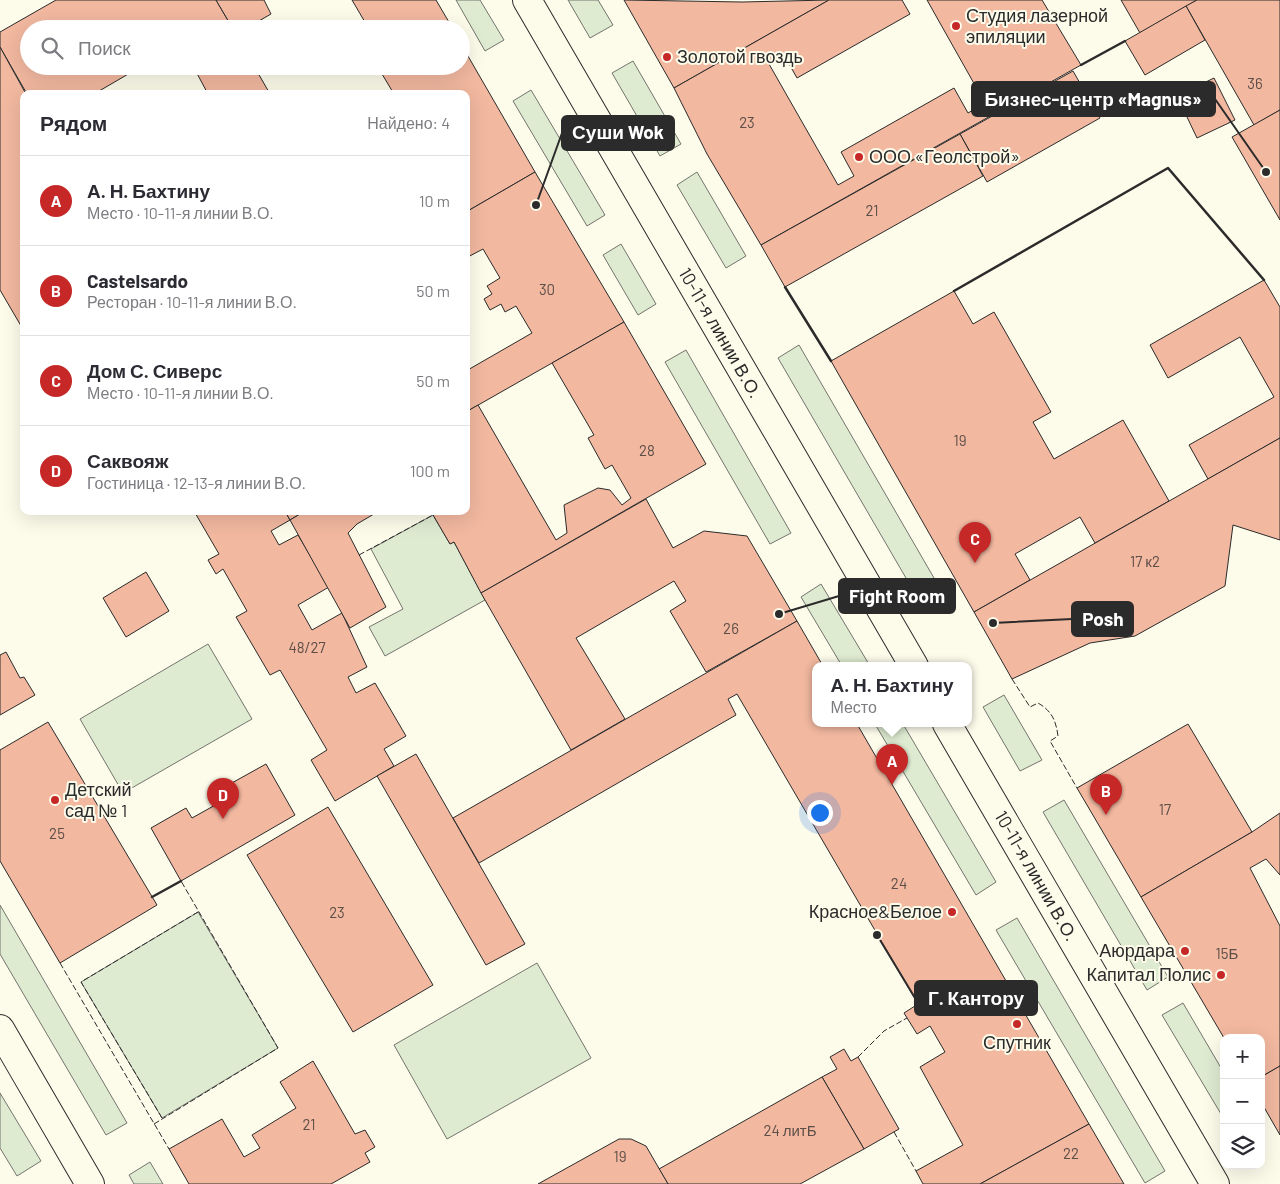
<!DOCTYPE html>
<html lang="ru">
<meta charset="utf-8">
<style>
:root{--surface:#fff;--page:#f2f2f3;--text:#2b2b33;--muted:#7c7c81;--line:#e1e1e2;--accent:#c62828}
body{margin:0;font-family:Barlow,sans-serif;background:var(--page);color:var(--text)}
.controls{position:absolute;right:15px;bottom:15px;display:grid;overflow:hidden;border-radius:10px;box-shadow:0 5px 20px #0002}
.controls button{width:45px;height:45px;display:grid;place-items:center;padding:0;border:0;border-bottom:1px solid var(--line);background:var(--surface);color:var(--text);font:25px sans-serif}
.you{position:absolute;left:819px;top:812px;width:18px;height:18px;margin:-12px;border:4px solid #fff;border-radius:50%;background:#1a73e8;box-shadow:0 0 0 8px #1a73e833}
.badge{display:grid;place-items:center;width:32px;height:32px;border-radius:50%;background:var(--accent);color:#fff;font-size:16px;font-weight:700}
.pin{position:absolute;translate:-50% -41px;filter:drop-shadow(0 1px 2px #0008)}
.pin::after{content:'';position:absolute;top:26px;width:18px;height:15px;background:inherit;clip-path:polygon(0 0,100% 0,50% 100%)}
.popup{position:absolute;left:812px;top:662px;width:160px;height:65px;box-sizing:border-box;display:grid;place-content:center;border-radius:10px;background:var(--surface);filter:drop-shadow(0 1px 4px #0005);font-size:16px;white-space:nowrap;color:var(--muted)}
.popup b{font-size:19px;color:var(--text)}
.popup::after{content:'';position:absolute;left:50%;top:100%;margin-left:-10px;border:10px solid transparent;border-top-color:var(--surface)}
.list{margin:0;padding:0;list-style:none}
h2{display:flex;justify-content:space-between;align-items:center;height:65px;margin:0;padding:0 20px;font-size:21px}
h2 small{font-size:16px;font-weight:400;color:var(--muted)}
.list li{display:grid;grid-template-columns:32px 1fr auto;gap:15px;align-items:center;box-sizing:border-box;height:90px;padding:0 20px;border-top:1px solid var(--line)}
.list b{display:block;font-size:19px;white-space:nowrap}
.list p{margin:0;font-size:16px;white-space:nowrap;color:var(--muted)}
.list em{font-size:16px;font-style:normal;color:var(--muted)}
.icon{flex:none;width:28px;height:28px;fill:none;stroke:currentColor;stroke-width:2;stroke-linecap:round;stroke-linejoin:round}
.map{position:relative;flex:none;width:1280px;height:1184px;overflow:hidden}
.search{position:absolute;background:var(--surface);box-shadow:0 5px 20px #0002;left:20px;top:20px;width:450px;height:55px;display:flex;align-items:center;gap:12px;box-sizing:border-box;padding:0 18px;border-radius:28px;color:var(--muted);font-size:19px}
.panel{position:absolute;background:var(--surface);box-shadow:0 5px 20px #0002;left:20px;top:90px;width:450px;height:425px;border-radius:10px}
.map>svg:first-child{display:block}
</style>
<div class="map">
<svg width="1280" height="1184" viewBox="0 0 1280 1184">
<rect width="100%" height="100%" fill="#fdfbea"/>
<g fill="#deebd1" stroke="#74746e">
<polygon points="456,0 480,0 504,40 485,51"/>
<polygon points="568,0 598,0 613,25 590,38"/>
<polygon points="633,61 681,144 660,156 612,73"/>
<polygon points="531,90 605,215 587,226 513,101"/>
<polygon points="697,172 746,256 726,268 677,185"/>
<polygon points="621,244 656,304 638,315 603,255"/>
<polygon points="799,345 945,597 924,609 778,358"/>
<polygon points="686,350 791,533 770,544 665,362"/>
<polygon points="433,515 450,544 454,542 485,600 385,656 369,627 403,609 371,549"/>
<polygon points="821,584 870,666 842,666 801,597"/>
<polygon points="208,644 252,719 123,793 80,719"/>
<polygon points="1004,695 1042,760 1020,771 983,707"/>
<polygon points="875,724 903,724 996,882 976,895"/>
<polygon points="1064,800 1168,977 1147,990 1043,812"/>
<polygon points="0,905 127,1123 106,1135 0,954"/>
<polygon points="198,912 278,1048 162,1118 81,982"/>
<polygon points="1017,918 1165,1171 1145,1183 996,930"/>
<polygon points="537,963 591,1058 447,1139 394,1045"/>
<polygon points="1183,1003 1224,1073 1224,1119 1162,1015"/>
<polygon points="0,1093 41,1161 17,1176 0,1148"/>
<polygon points="150,1162 163,1184 134,1184 129,1175"/>
</g>
<g fill="#f2b8a0" stroke="#2b2b2b">
<polygon points="56,0 216,0 233,29 29,29 29,66 142,66 94,94 27,94 0,47 0,32"/>
<polygon points="216,0 264,0 271,14 245,29 233,29"/>
<polygon points="352,0 436,0 453,29 369,29"/>
<polygon points="624,0 742,2 829,0 674,88"/>
<polygon points="829,0 902,0 910,14 797,78 784,55 769,64 838,185 854,176 841,152 954,88 968,113 985,103 927,0 1042,0 1081,65 761,245 707,154 674,88"/>
<polygon points="1121,0 1197,0 1140,33"/>
<polygon points="1197,0 1280,0 1280,110 1254,125 1186,6"/>
<polygon points="1186,6 1205,40 1145,75 1125,41"/>
<polygon points="461,44 535,172 466,212 466,94 394,94 379,69 375,71 372,66 461,66"/>
<polygon points="0,47 26,94 24,94 24,331 0,290"/>
<polygon points="193,66 254,66 270,94 208,94"/>
<polygon points="1073,71 1100,118 987,182 960,134"/>
<polygon points="1214,78 1235,120 1197,138 1177,96"/>
<polygon points="1280,110 1280,220 1232,137"/>
<polygon points="960,134 983,176 785,287 761,245"/>
<polygon points="535,172 624,322 466,412 466,371 532,333 516,306 505,312 501,304 490,310 484,299 492,294 487,286 500,278 483,249 466,258 466,212"/>
<polygon points="1264,280 1280,307 1280,438 1208,479 1189,445 1274,397 1240,337 1168,378 1150,345"/>
<polygon points="954,291 973,324 994,312 1051,412 1033,422 1054,459 1123,420 1169,501 1095,543 1080,517 1015,554 1030,580 974,612 831,361"/>
<polygon points="624,322 706,464 481,593 454,542 450,544 433,515 437,511 466,511 466,412 478,405 556,540 567,533 564,505 598,488 610,490 622,505 631,498 612,465 605,469 588,438 594,435 552,363"/>
<polygon points="1280,438 1280,540 1233,525 1225,586 1135,636 1090,643 1012,679 974,612"/>
<polygon points="646,499 673,548 704,531 747,536 797,621 706,672 670,611 686,601 674,581 576,638 625,719 571,750 481,593"/>
<polygon points="194,511 285,511 290,520 271,531 279,545 298,535 329,587 298,605 312,630 342,613 367,667 348,677 356,693 375,683 406,736 384,749 394,766 335,801 311,760 327,750 280,670 270,675 236,617 247,611 223,569 216,574 208,560 219,554"/>
<polygon points="285,511 305,511 290,520"/>
<polygon points="305,511 379,511 357,524 348,533 386,607 350,628 290,520"/>
<polygon points="146,572 169,611 126,637 103,598"/>
<polygon points="797,621 823,666 816,666 816,724 857,724 1089,1124 980,1184 923,1184 916,1171 963,1145 920,1067 945,1052 930,1026 917,1034 904,1013 918,1004 737,694 728,699 736,715 479,863 453,818"/>
<polygon points="6,652 20,678 24,677 35,695 0,715 0,655"/>
<polygon points="48,722 157,905 60,963 0,861 0,750"/>
<polygon points="1188,724 1252,832 1141,897 1077,788"/>
<polygon points="416,754 525,944 486,965 377,776"/>
<polygon points="266,764 295,815 181,881 151,828 186,808 192,818 235,794 230,784"/>
<polygon points="328,807 433,985 353,1032 247,855"/>
<polygon points="1280,813 1280,875 1266,859 1250,868 1280,926 1280,1066 1261,1077 1261,1038 1224,1038 1141,897 1252,832"/>
<polygon points="844,1049 851,1061 858,1057 899,1129 864,1149 822,1077 837,1069 830,1057"/>
<polygon points="313,1061 355,1134 365,1130 375,1147 365,1153 370,1162 331,1184 189,1184 169,1149 222,1119 244,1157 260,1148 252,1135 296,1108 280,1082"/>
<polygon points="1280,1066 1280,1135 1261,1102 1261,1077"/>
<polygon points="822,1077 864,1149 800,1184 668,1184 659,1169"/>
<polygon points="1089,1124 1124,1184 980,1184"/>
<polygon points="619,1139 631,1139 646,1146 668,1184 538,1184"/>
</g>
<g fill="none" stroke-linecap="round" stroke-linejoin="round">
<defs>
<g id="minor">
<polyline points="527,0 914,666"/>
<polyline points="947,724 1215,1184"/>
<polyline points="0,1029 90,1184"/>
</g>
</defs>
<use href="#minor" stroke="#2b2b2b" stroke-width="30"/>
<use href="#minor" stroke="#fdfbea" stroke-width="28"/>
<g stroke="#2b2b2b" stroke-width="1" stroke-dasharray="6 2.5" stroke-linecap="butt">
<polyline points="359,555 433,515"/>
<path d="M1012 679 1030 707 1038 703C1052 711 1056 721 1058 736L1050 741 1077 788"/>
<polyline points="60,963 169,1149"/>
<polyline points="858,1057 884,1031 907,1018"/>
<polyline points="162,1118 81,982 198,912"/>
<polyline points="154,1124 278,1048 181,881"/>
<polyline points="894,1132 916,1171"/>
</g>
<g stroke="#2b2b2b" stroke-width="2.5">
<polyline points="1081,65 1125,41"/>
<polyline points="785,287 831,361"/>
<polyline points="954,291 1168,168 1264,280"/>
<polyline points="152,897 181,881"/>
</g>
</g>
<g fill="#c62828" stroke="#fdfbea" stroke-width="2">
<circle cx="956" cy="26" r="5"/>
<circle cx="667" cy="57" r="5"/>
<circle cx="859" cy="157" r="5"/>
<circle cx="55" cy="800" r="5"/>
<circle cx="952" cy="912" r="5"/>
<circle cx="1185" cy="951" r="5"/>
<circle cx="1221" cy="975" r="5"/>
<circle cx="1017" cy="1024" r="5"/>
</g>
<g text-anchor="middle" stroke-width="4" stroke-linejoin="round" paint-order="stroke">
<g font-size="15" fill="#5d4e48">
<text x="1255" y="89">36</text>
<text x="747" y="128">23</text>
<text x="872" y="216">21</text>
<text x="547" y="295">30</text>
<text x="960" y="446">19</text>
<text x="647" y="456">28</text>
<text x="1145" y="567">17 к2</text>
<text x="731" y="634">26</text>
<text x="307" y="653">48/27</text>
<text x="1165" y="815">17</text>
<text x="57" y="839">25</text>
<text x="899" y="889">24</text>
<text x="337" y="918">23</text>
<text x="1227" y="959">15Б</text>
<text x="309" y="1130">21</text>
<text x="790" y="1136">24 литБ</text>
<text x="1071" y="1159">22</text>
<text x="620" y="1162">19</text>
</g>
<g font-size="18" fill="#2b2b2b" stroke="#fdfbea" text-anchor="start">
<text x="966" y="22">Студия лазерной<tspan x="966" dy="21">эпиляции</tspan></text>
<text x="677" y="63">Золотой гвоздь</text>
<text x="869" y="163">ООО «Геолстрой»</text>
<text x="65" y="796">Детский<tspan x="65" dy="21">сад № 1</tspan></text>
<text x="942" y="918" text-anchor="end">Красное&amp;Белое</text>
<text x="1175" y="957" text-anchor="end">Аюрдара</text>
<text x="1211" y="981" text-anchor="end">Капитал Полис</text>
<text x="1017" y="1049" text-anchor="middle">Спутник</text>
</g>
<g font-size="18" fill="#2b2b2b" stroke="#fdfbea">
<text transform="translate(720 333) rotate(60)" y="6">10-11-я линии В.О.</text>
<text transform="translate(1036 876) rotate(60)" y="6">10-11-я линии В.О.</text>
</g>
</g>
<path fill="none" stroke="#2b2b2b" stroke-width="2" d="M1266 172L1215 99M536 205L562 133M779 614L839 596M993 623L1072 619M877 935L915 998"/>
<g fill="#2b2b2b" stroke="#fdfbea" stroke-width="2">
<circle cx="1266" cy="172" r="5"/>
<circle cx="536" cy="205" r="5"/>
<circle cx="779" cy="614" r="5"/>
<circle cx="993" cy="623" r="5"/>
<circle cx="877" cy="935" r="5"/>
</g>
<g fill="#2b2b2b" stroke="#2b2b2b" stroke-width="2">
<rect x="972" y="82" width="243" height="34" rx="5"/>
<rect x="562" y="116" width="112" height="34" rx="5"/>
<rect x="839" y="579" width="116" height="34" rx="5"/>
<rect x="1072" y="602" width="61" height="34" rx="5"/>
<rect x="915" y="981" width="122" height="34" rx="5"/>
</g>
<g font-size="19" text-anchor="middle" font-weight="bold" fill="#fff">
<text x="1093" y="106">Бизнес-центр «Magnus»</text>
<text x="618" y="139">Суши Wok</text>
<text x="897" y="603">Fight Room</text>
<text x="1103" y="626">Posh</text>
<text x="976" y="1005">Г. Кантору</text>
</g>
</svg>
<div class="controls">
<button>+</button>
<button>−</button>
<button><svg class="icon" aria-label="layers" viewBox="0 0 24 24"><path d="M12 4l9 5-9 5-9-5zM3 14l9 5 9-5"/></svg></button>
</div>
<div class="you"></div>
<div class="pin badge" style="left:892px;top:785px">A</div>
<div class="popup"><b>А. Н. Бахтину</b>Место</div>
<div class="pin badge" style="left:1106px;top:815px">B</div>
<div class="pin badge" style="left:975px;top:563px">C</div>
<div class="pin badge" style="left:223px;top:819px">D</div>
<div class="search"><svg class="icon" aria-label="search" viewBox="0 0 24 24"><circle cx="10" cy="10" r="6"/><path d="M15 15l6 6"/></svg>Поиск</div>
<section class="panel">
<h2>Рядом<small>Найдено: 4</small></h2>
<ul class="list">
<li><span class="badge">A</span><div><b>А. Н. Бахтину</b><p>Место · 10-11-я линии В.О.</p></div><em>10 m</em></li>
<li><span class="badge">B</span><div><b>Castelsardo</b><p>Ресторан · 10-11-я линии В.О.</p></div><em>50 m</em></li>
<li><span class="badge">C</span><div><b>Дом С. Сиверс</b><p>Место · 10-11-я линии В.О.</p></div><em>50 m</em></li>
<li><span class="badge">D</span><div><b>Саквояж</b><p>Гостиница · 12-13-я линии В.О.</p></div><em>100 m</em></li>
</ul>
</section>
</div>
